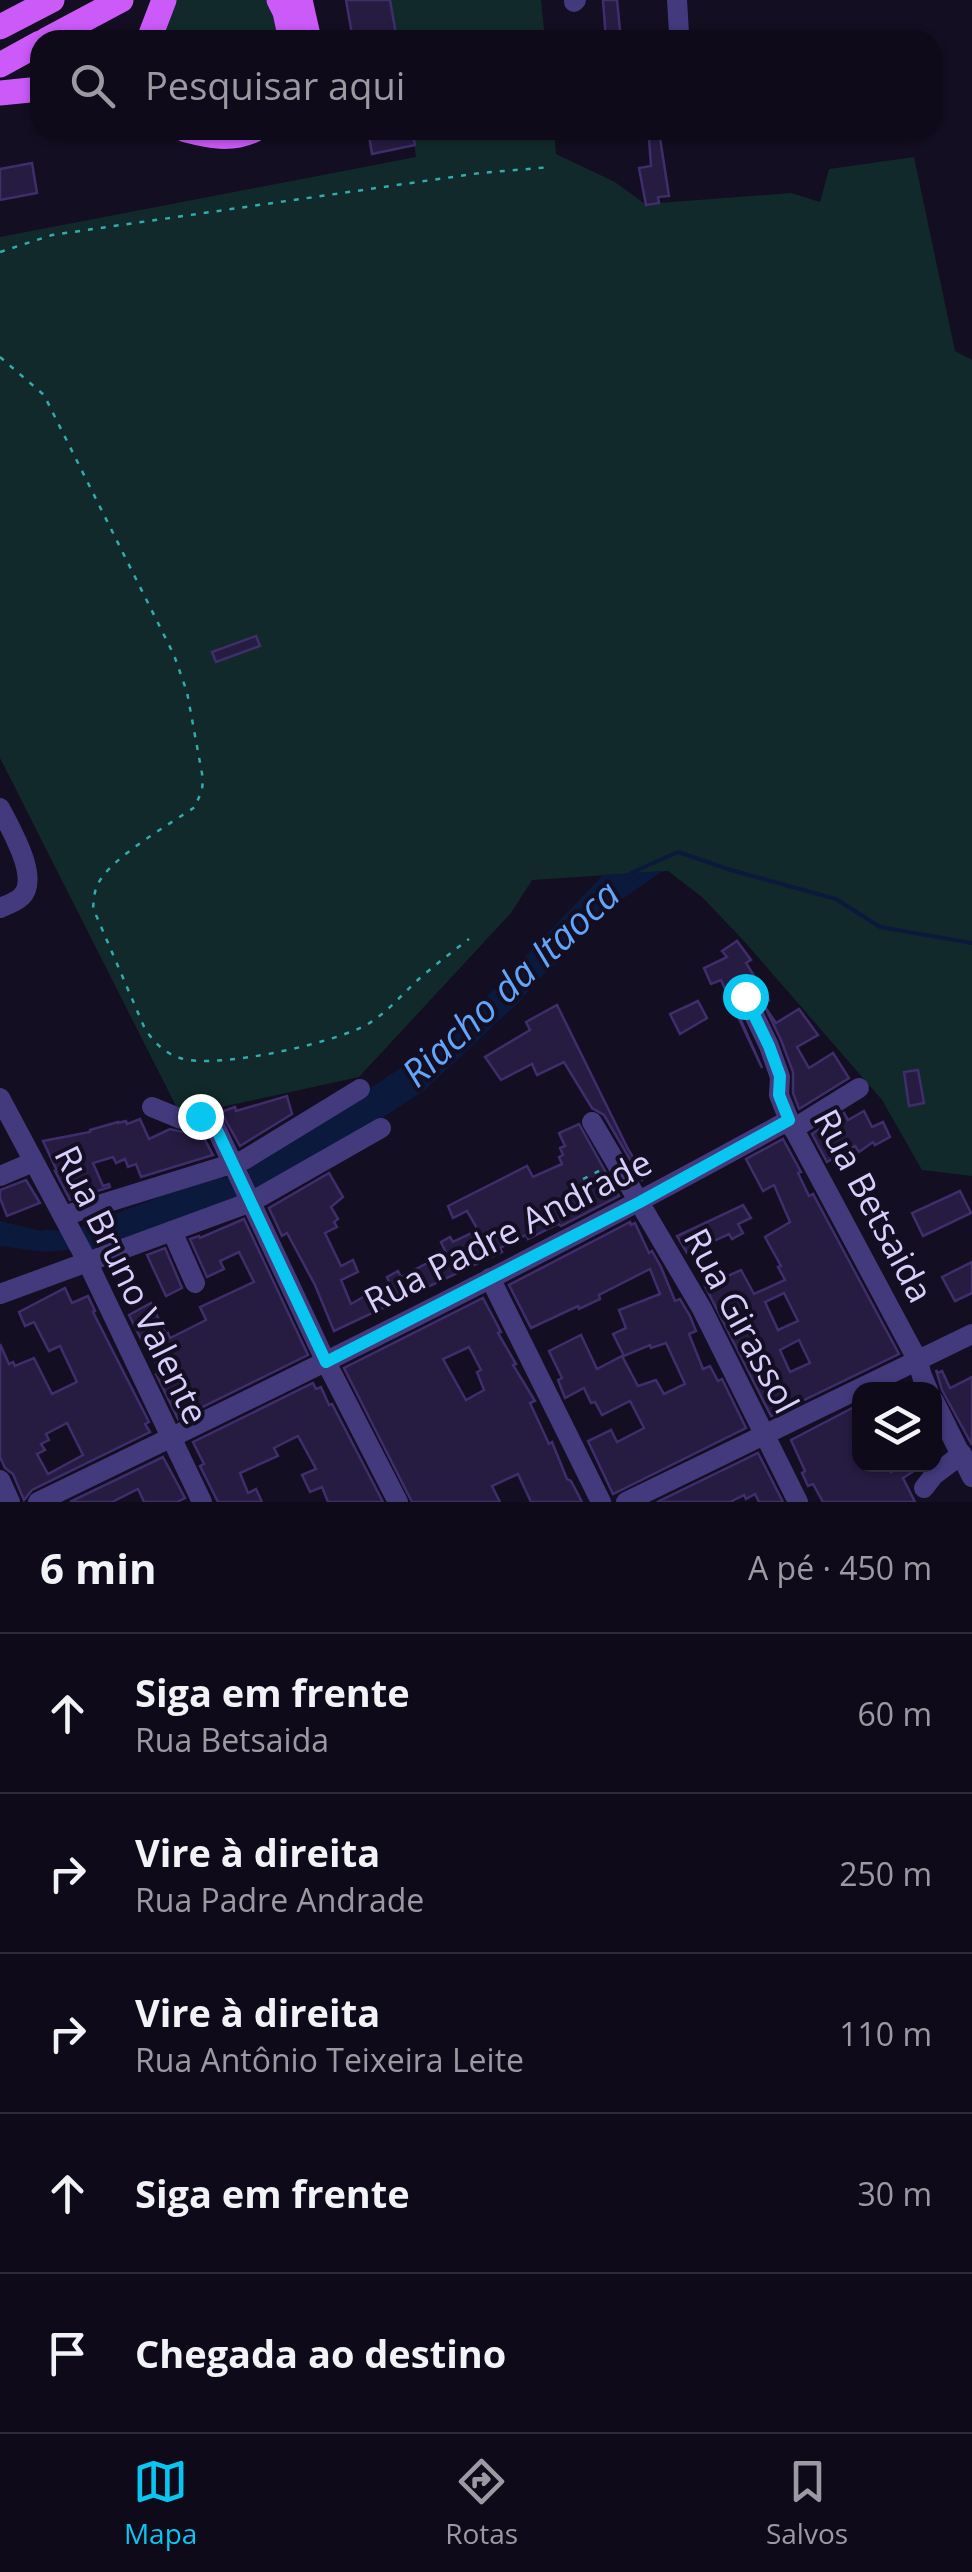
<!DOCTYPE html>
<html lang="pt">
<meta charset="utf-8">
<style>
:root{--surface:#0e0a19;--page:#171322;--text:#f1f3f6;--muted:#9b9aa2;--line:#2e2b38;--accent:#08c6f0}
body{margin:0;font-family:"Open Sans",sans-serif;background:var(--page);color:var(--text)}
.controls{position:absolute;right:30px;bottom:30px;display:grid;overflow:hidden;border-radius:20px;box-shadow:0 2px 8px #0004}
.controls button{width:90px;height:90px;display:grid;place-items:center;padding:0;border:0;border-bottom:2px solid var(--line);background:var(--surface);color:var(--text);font:50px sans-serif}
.stop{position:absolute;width:30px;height:30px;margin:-22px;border:8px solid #08c6f0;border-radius:50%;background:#fff}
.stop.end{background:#08c6f0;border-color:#fff;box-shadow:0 2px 10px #0008}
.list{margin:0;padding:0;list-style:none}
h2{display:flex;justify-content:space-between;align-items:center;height:130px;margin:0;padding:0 40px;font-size:42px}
h2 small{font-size:32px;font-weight:400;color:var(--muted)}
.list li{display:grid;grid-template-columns:65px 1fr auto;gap:30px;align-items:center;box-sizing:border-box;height:160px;padding:0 40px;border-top:2px solid var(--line)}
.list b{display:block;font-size:38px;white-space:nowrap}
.list p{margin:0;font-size:32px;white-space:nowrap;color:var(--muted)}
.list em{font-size:32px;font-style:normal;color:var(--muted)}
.icon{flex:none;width:55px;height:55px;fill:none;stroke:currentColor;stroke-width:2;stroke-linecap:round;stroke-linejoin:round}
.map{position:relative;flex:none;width:972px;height:1502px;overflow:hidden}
.search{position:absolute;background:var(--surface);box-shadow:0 2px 8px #0004;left:30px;right:30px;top:30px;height:110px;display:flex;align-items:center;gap:25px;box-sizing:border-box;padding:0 35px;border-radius:30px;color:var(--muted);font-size:38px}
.sheet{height:930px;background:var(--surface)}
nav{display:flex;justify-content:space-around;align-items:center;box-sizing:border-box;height:140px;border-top:2px solid var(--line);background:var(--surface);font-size:28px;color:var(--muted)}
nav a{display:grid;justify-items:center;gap:5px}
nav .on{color:var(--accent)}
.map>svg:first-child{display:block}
</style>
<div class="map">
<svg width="972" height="1502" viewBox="0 0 972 1502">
<rect width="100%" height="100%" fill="#130e21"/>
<g fill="#11292a">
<polygon points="175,0 266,0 280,28 282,40 160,40"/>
<polygon points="390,0 541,0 545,40 397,40"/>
<polygon points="412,130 554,130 556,154 615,182 645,204 791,193 820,202 829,169 914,157 955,351 972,360 972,1176 922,1170 882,1100 744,941 702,897 668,871 532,880 511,913 359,1077 181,1116 0,758 0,237 416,157"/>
</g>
<polygon fill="#0b193d" points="663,871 612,906 562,958 536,982 521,1000 425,1090 293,1176 102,1250 92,1248 44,1252 0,1246 0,1221 59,1235 215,1176 226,1178 248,1170 262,1156 327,1117 429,1049 475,1009 603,875"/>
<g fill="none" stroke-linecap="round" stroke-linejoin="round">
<g stroke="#0b193d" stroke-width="4">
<polyline points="631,873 678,852 731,870 836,899 880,927 972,943"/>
<polyline points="45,1232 65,1233"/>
</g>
</g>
<g fill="#261b41" stroke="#3f2d6c" stroke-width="2.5" fill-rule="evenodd">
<polygon points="346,0 390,0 397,40 353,40"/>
<polygon points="603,0 617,0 621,40 606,40"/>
<polygon points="368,130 412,130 415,145 372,154"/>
<polygon points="660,138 669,196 658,197 659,203 646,205 639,168 651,166 649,139"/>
<polygon points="32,163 37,193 0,200 0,169"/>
<polygon points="256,636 260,646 216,662 212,652"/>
<polygon points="737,941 751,960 746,963 769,1000 764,1003 757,989 747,982 738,984 732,994 733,1002 762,1068 721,980 711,984 704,968 727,957 722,951"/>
<polygon points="698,1001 707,1018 680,1034 670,1014"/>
<polygon points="557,1005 628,1149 645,1178 642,1180 604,1115 592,1108 564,1062 537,1075 532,1064 501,1080 485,1057 530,1030 526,1022"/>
<polygon points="765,1007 776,1023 799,1009 818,1035 797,1047 809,1068 833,1053 849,1078 799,1109 793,1093 793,1072 781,1040"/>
<polygon points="918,1070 924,1103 909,1106 904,1072"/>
<polygon points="287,1096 292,1114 240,1146 221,1112 235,1107 236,1111"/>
<polygon points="864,1111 872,1127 883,1122 890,1137 875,1145 873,1142 859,1152 855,1146 827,1162 812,1134 844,1113 848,1120"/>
<polygon points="140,1119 149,1139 170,1129 183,1132 199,1129 213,1155 141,1177 136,1164 128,1167 125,1159 116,1163 113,1157 93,1163 103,1186 109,1184 110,1187 70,1200 55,1171 57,1171 43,1141 90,1132 90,1130 118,1122 118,1123 126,1121 127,1124"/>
<polygon points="579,1124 619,1196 561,1226 558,1224 528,1239 526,1235 500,1248 502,1252 334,1331 315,1285 287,1233 282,1236 269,1208 329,1173 343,1197 331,1207 338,1219 334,1222 337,1227 325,1233 341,1266 353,1260 358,1272 341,1280 351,1304 389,1282 387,1277 398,1271 401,1277 446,1253 441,1242 450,1237 453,1242 478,1230 467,1211 453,1218 448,1206 527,1166 533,1177 562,1164 559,1157 563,1155 560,1148 565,1146 559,1133"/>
<path d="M783 1139 801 1172 798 1173 809 1196 813 1194 899 1354 771 1416 705 1286 741 1270 754 1294 785 1280 778 1267 781 1266 765 1237 790 1222 774 1185 763 1191 746 1159ZM784 1293 798 1321 778 1330 765 1302ZM799 1340 810 1363 790 1372 780 1350Z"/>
<polygon points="26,1180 40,1203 7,1216 0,1198 0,1190"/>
<polygon points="960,1191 971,1213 923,1236 912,1213"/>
<polygon points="743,1205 751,1218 738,1224 743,1233 732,1239 729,1234 687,1253 677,1236"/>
<polygon points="244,1219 308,1355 178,1419 156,1374 160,1372 144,1338 141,1339 129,1315 151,1303 166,1334 168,1333 170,1338 206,1320 200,1307 254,1282 239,1252 220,1261 224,1269 207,1277 190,1239 199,1236 200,1238"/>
<polygon points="630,1222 631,1225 635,1223 649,1253 652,1251 661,1267 675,1301 680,1299 690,1316 696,1331 689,1334 703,1369 710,1366 718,1381 722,1379 746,1428 613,1494 588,1441 611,1430 617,1442 644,1428 630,1401 602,1415 595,1402 591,1403 584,1388 565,1398 558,1380 562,1378 549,1351 581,1335 597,1369 622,1356 638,1386 656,1380 664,1394 685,1384 666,1343 651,1348 650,1345 624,1356 613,1334 626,1328 619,1310 660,1294 650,1269 599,1295 600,1299 579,1309 578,1306 531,1328 509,1285"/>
<polygon points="165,1248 182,1288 166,1296 147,1255"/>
<polygon points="972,1262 972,1293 955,1301 942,1277"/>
<path d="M65 1288 72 1303 88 1296 95 1311 93 1312 149 1422 145 1424 150 1432 32 1490 24 1500 13 1474 5 1468 0 1457V1344L9 1364 13 1362 15 1366 34 1358 52 1394 77 1382 60 1346 49 1351 34 1322 25 1326 19 1312ZM67 1423 83 1455 48 1474 37 1454 45 1450 41 1444 49 1440 46 1434Z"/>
<path d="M483 1298 501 1332 498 1333 516 1364 513 1365 535 1401 530 1403 549 1444 552 1442 567 1479 571 1481 582 1502H531L518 1474 492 1486 500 1502H412L344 1368ZM469 1347 481 1370 477 1372 484 1390 466 1400 443 1359Z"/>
<polygon points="936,1370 938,1373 942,1371 950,1388 972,1377 972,1445 942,1390"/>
<polygon points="313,1383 316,1389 321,1387 329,1405 332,1404 383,1502 328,1502 322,1487 310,1492 302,1475 316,1469 298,1436 274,1448 278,1456 240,1473 248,1493 256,1489 262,1502 218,1502 200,1466 204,1464 193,1442"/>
<polygon points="860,1404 860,1438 853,1441 860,1454 860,1464 888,1464 891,1472 906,1464 925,1464 903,1478 915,1502 823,1502 813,1484 808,1486 802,1473 805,1471 791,1440"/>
<polygon points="758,1453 783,1502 759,1502 755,1494 746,1499 744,1495 730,1502 657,1502"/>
<polygon points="163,1457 185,1498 177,1502 144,1502 138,1489 112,1502 70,1502"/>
</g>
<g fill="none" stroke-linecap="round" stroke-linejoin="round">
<g stroke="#32abae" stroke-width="2.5" stroke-dasharray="5 8" stroke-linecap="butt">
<polyline points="0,252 52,235 480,173 551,167"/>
<path d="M0 357 44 395 174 655 187 692 203 779 202 790 195 807C170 824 110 858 98 884 94 891 94 900 93 908L145 1029C154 1042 164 1053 180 1058 216 1070 335 1043 368 1024 388 1012 403 993 420 978 436 964 452 952 469 939"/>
<polyline points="583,1179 601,1170"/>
</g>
<g stroke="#433a7e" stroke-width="20">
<polyline points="677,0 679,33 682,40"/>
<polyline points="574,2 576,0"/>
<path d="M0 808C10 828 41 879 21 897 16 902 7 905 0 908"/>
<polyline points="745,996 769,1046 780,1077 779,1095 789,1120 917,1359 922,1376 928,1390"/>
<polyline points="0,1098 86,1259 202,1502"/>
<polyline points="152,1107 181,1119 203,1114 214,1124 326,1362 398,1502"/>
<polyline points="592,1122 702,1309 798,1502"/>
<polyline points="793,1129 859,1088"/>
<polyline points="0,1176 33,1162"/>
<polyline points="63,1216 244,1160 360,1089"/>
<polyline points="172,1231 195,1283"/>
<polyline points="490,1278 601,1502"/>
<polyline points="0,1294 251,1202 381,1128"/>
<polyline points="934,1401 972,1477"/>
<polyline points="0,1480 10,1502"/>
<polyline points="924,1488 934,1475 962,1454"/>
<path d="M38 1502C291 1380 543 1256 789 1120"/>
<polyline points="626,1502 972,1334"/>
</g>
<g stroke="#cb5af9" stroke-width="25">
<polyline points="279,0 285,12 291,40"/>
<polyline points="300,0 309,40"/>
<polyline points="0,27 52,0"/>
<polyline points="46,40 121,0"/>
<polyline points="151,40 151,34 164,0"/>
<polyline points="0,65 40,43"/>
<polyline points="0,93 40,89"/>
<path d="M186 130C209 136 231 141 254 130"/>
</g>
</g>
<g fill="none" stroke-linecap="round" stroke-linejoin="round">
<polyline stroke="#08c6f0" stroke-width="12" points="200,1116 206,1116 214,1124 326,1362 640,1202 789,1120 779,1095 780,1076 769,1046 745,996"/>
</g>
<g text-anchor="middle" stroke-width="8" stroke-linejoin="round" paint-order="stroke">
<g font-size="35" fill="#d8cffd" stroke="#130e21">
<text transform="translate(873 1206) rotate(62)" y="12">Rua Betsaida</text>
<text transform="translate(508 1232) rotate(-27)" y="12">Rua Padre Andrade</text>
<text transform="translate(131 1285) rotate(64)" y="12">Rua Bruno Valente</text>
<text transform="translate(741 1321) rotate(62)" y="12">Rua Girassol</text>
</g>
<g font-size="38" font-style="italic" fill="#61a6fa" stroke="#130e21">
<text transform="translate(511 984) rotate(-43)" y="13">Riacho da Itaoca</text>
</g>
</g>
</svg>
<div class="controls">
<button><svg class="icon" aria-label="layers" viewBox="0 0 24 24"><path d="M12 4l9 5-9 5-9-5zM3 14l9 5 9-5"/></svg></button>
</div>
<div class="stop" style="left:745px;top:996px"></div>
<div class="stop end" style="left:200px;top:1116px"></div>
<div class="search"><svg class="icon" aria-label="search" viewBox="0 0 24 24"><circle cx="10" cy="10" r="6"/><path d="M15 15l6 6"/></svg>Pesquisar aqui</div>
</div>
<section class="sheet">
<h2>6 min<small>A pé · 450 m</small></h2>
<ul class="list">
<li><svg class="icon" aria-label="ahead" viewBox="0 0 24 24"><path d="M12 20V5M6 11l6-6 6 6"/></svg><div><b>Siga em frente</b><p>Rua Betsaida</p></div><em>60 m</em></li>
<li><svg class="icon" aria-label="right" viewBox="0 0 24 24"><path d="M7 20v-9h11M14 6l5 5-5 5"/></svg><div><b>Vire à direita</b><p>Rua Padre Andrade</p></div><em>250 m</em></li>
<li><svg class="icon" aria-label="right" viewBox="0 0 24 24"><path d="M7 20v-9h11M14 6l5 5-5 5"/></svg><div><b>Vire à direita</b><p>Rua Antônio Teixeira Leite</p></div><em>110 m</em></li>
<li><svg class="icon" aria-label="ahead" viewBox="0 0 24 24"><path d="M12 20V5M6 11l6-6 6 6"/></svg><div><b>Siga em frente</b></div><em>30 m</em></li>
<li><svg class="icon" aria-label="arrive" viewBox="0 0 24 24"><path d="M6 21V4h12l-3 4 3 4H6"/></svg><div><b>Chegada ao destino</b></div></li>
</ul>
</section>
<nav>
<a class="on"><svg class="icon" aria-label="map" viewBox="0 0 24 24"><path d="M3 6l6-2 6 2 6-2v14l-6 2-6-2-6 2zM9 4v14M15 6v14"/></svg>Mapa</a>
<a><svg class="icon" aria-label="directions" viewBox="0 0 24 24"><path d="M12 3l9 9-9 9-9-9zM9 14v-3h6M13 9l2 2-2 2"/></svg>Rotas</a>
<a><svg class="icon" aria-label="saved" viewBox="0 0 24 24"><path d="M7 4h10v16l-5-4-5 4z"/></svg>Salvos</a>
</nav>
